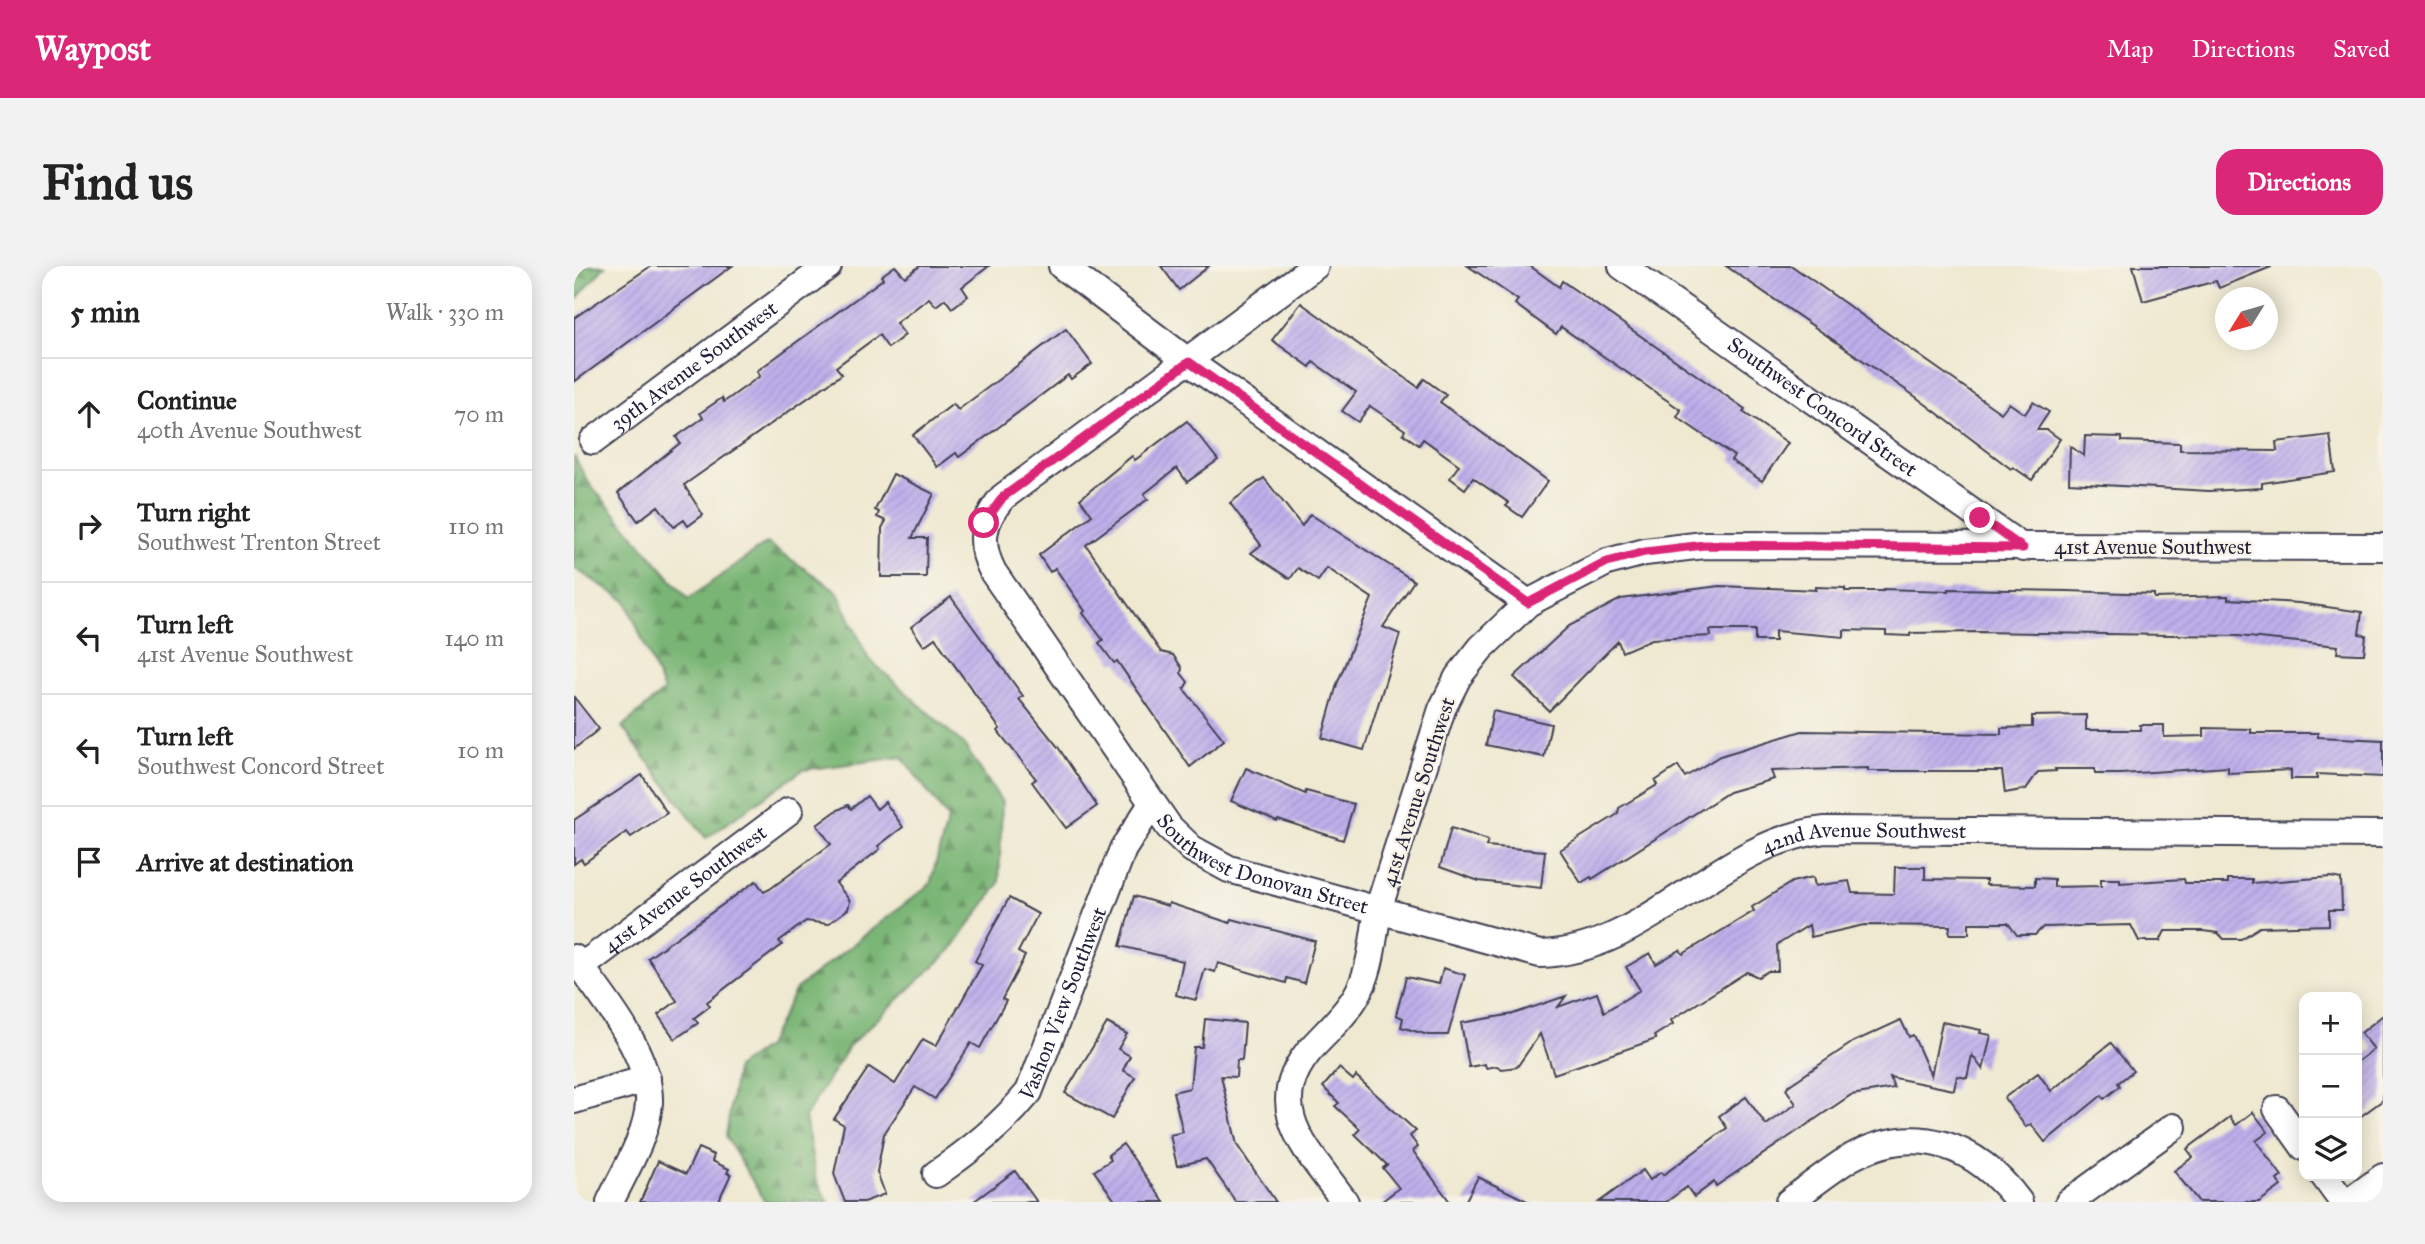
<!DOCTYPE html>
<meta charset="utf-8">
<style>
:root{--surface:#fff;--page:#f2f2f2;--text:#222;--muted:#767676;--line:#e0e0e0;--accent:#db2777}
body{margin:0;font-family:"IM FELL Great Primer",serif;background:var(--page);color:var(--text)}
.controls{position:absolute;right:21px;bottom:21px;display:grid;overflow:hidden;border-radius:14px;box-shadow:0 4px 18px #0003}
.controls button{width:63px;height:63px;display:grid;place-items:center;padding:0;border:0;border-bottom:2px solid var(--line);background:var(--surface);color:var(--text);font:35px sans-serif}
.compass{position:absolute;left:1641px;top:21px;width:63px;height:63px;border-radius:50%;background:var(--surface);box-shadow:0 4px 18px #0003;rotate:233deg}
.stop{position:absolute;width:21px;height:21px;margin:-16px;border:5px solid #db2777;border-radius:50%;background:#fff}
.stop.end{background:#db2777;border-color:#fff;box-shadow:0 2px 7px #0008}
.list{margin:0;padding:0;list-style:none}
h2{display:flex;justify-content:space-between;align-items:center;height:91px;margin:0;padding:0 28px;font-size:30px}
h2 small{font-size:23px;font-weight:400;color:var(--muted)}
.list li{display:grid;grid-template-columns:46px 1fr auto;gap:21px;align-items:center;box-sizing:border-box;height:112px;padding:0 28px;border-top:2px solid var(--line)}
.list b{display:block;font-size:26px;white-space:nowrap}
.list p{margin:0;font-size:23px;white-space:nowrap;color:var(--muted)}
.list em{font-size:23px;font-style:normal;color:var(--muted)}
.icon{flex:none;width:38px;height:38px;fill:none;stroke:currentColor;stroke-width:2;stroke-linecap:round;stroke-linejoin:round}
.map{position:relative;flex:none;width:1809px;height:936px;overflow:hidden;border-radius:21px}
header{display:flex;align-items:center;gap:42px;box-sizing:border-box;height:98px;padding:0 35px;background:var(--accent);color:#fff}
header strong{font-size:33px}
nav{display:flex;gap:38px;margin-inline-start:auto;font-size:24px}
.intro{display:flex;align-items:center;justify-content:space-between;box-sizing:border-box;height:168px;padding:0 42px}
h1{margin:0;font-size:49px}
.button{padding:18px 32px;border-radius:21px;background:var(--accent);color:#fff;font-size:24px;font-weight:700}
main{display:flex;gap:42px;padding:0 42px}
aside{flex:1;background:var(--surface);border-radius:21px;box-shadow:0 4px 18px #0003}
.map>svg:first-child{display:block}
</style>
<header>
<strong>Waypost</strong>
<nav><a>Map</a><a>Directions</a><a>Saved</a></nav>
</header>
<div class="intro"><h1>Find us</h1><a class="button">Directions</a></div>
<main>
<aside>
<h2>5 min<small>Walk · 330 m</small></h2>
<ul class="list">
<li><svg class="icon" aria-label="ahead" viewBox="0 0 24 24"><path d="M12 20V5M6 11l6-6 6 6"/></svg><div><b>Continue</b><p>40th Avenue Southwest</p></div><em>70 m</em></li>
<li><svg class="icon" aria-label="right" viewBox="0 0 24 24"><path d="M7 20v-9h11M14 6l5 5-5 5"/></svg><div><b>Turn right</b><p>Southwest Trenton Street</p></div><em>110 m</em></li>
<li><svg class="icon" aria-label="left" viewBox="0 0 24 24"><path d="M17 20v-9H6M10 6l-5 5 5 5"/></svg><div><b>Turn left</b><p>41st Avenue Southwest</p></div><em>140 m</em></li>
<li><svg class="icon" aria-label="left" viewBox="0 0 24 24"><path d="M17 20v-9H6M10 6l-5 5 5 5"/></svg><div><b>Turn left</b><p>Southwest Concord Street</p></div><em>10 m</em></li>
<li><svg class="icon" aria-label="arrive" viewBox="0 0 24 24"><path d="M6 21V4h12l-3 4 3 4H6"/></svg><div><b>Arrive at destination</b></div></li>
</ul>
</aside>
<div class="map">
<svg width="1809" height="936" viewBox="0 0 1809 936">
<defs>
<pattern id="forest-firs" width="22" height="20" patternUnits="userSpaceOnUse" patternTransform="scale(1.75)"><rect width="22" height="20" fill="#79b574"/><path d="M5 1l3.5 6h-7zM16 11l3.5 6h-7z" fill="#639360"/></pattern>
<pattern id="building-hatch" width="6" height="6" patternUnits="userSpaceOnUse" patternTransform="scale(1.75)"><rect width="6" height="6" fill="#beafeb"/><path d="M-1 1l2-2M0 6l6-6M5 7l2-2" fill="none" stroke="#a396ca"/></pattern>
</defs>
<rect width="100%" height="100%" fill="#f7f3e8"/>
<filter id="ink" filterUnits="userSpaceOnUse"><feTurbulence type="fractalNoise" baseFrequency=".0143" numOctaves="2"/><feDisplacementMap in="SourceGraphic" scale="14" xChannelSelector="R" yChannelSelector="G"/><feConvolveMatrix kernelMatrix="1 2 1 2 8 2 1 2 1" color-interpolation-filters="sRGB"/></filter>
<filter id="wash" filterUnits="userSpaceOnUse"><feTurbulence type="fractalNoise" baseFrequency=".00686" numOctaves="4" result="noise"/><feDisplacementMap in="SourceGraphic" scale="28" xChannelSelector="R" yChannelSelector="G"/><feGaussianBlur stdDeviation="1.57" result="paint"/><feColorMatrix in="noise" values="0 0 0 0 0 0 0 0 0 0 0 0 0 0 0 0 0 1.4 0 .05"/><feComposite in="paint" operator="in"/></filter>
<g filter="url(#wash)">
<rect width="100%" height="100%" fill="#efe9d1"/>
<g fill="url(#forest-firs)" stroke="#4e6c58" stroke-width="2">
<polygon points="0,0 31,0 0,36"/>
<polygon points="0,190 14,216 114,333 193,277 263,325 294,392 390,479 428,536 425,618 377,684 276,779 231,851 242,913 254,936 191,936 152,871 162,802 193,780 222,723 356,618 374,553 328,491 229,504 132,572 48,461 90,425 52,335 0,302"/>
</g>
<g id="blocks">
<g fill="url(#building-hatch)">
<polygon points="77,0 158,0 0,116 0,52"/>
<polygon points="321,0 331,11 346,0 415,0 388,21 394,30 378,42 371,33 362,40 355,32 322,57 331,69 314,82 305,69 262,101 268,108 110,219 129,249 114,260 110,254 100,261 84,240 64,255 44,227 106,177 102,171 129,152 126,147 148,132 150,136 186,110 183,105 309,13 307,10"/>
<polygon points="587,0 635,0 605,24"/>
<polygon points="894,0 956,0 985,21 988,15 1171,143 1169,146 1214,177 1188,215 1157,194 1160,190 1103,151 1107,144 987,61 982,68 941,38 944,34"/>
<polygon points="1152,0 1218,0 1427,147 1435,137 1451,148 1459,136 1475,146 1463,164 1473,164 1486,173 1458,214 1439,201 1437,203 1342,131"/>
<polygon points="1559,0 1697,0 1697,1 1645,22 1642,15 1569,35"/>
<polygon points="727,37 844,121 850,113 872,129 866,136 974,215 948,251 932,240 935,237 899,212 891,223 876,212 885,199 849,173 845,179 829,168 831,164 796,140 784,156 768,145 782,126 739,96 736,101 698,74"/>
<polygon points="492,63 518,98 497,113 494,109 385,191 382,187 363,201 339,169 379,138 384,144"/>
<polygon points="613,155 644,194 613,216 603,202 570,228 574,233 512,279 587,386 599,389 608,402 607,407 614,416 610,423 650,474 616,501 543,395 540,397 525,377 529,374 509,347 511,345 481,302 476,306 465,289 518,249 506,233 558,190 561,194"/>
<polygon points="1756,169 1761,206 1688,217 1688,222 1635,225 1495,217 1496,180 1510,190 1511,170 1548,171 1548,175 1606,177 1606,184 1703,185 1702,176"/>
<polygon points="319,208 360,228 338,272 353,272 352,311 307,311 308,262 312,255 303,251 305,246 301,244"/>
<polygon points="690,212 728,260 736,248 840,315 809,361 826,368 790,484 748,472 763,418 798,332 753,302 744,315 724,302 716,313 677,287 687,279 656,237"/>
<polygon points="1145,320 1242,324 1242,321 1271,322 1271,325 1309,325 1309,323 1375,325 1375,323 1494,325 1580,328 1580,332 1654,330 1654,333 1725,337 1788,346 1785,368 1792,369 1790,388 1783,388 1763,387 1764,380 1664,370 1405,366 1336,367 1336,370 1312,369 1312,365 1270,364 1270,371 1201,365 1201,375 1181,375 1181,364 1136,364 1137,370 1078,373 1048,386 1044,375 975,445 940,411 995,360 1047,333"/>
<polygon points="377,331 449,430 445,433 484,481 523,540 492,562 458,516 462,513 424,465 426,463 361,372 350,380 337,361"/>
<polygon points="0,431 25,463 0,483"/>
<polygon points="919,445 977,458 970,491 912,479"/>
<polygon points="1512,449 1512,464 1567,464 1566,459 1590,459 1590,471 1630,470 1630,462 1677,463 1677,467 1744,467 1744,471 1809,474 1809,511 1743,508 1743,513 1717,513 1717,504 1654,507 1654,501 1547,508 1521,508 1521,503 1481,503 1482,505 1464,506 1452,523 1431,527 1428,505 1294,505 1294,502 1197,505 1200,513 1155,526 1018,613 1017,611 1007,617 986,584 1044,548 1045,542 1083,519 1081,515 1104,500 1111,511 1146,490 1228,465 1427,468 1427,462 1458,461 1458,450"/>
<polygon points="672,502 731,528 732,525 780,538 769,574 704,553 703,555 657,535"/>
<polygon points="68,509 93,547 57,571 53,566 10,597 7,593 0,598 0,554"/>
<polygon points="293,530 303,543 311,536 329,561 304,580 306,583 262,617 276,635 274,643 254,658 232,655 205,675 208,679 133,736 136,740 120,752 124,757 101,773 84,749 103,735 74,692 182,615 190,626 196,623 257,578 243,559 262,545 274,539 277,543"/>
<polygon points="877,562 914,574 912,580 971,585 967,622 905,615 866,601"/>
<polygon points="1321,601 1351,601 1351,613 1412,614 1412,619 1461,620 1461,612 1480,613 1480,621 1527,620 1527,613 1546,613 1546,617 1610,613 1611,617 1654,617 1654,613 1678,613 1678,617 1757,611 1767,613 1768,644 1755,644 1755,659 1686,661 1667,673 1650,673 1644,667 1629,665 1591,665 1586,675 1565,675 1557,659 1469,661 1461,669 1443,669 1434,657 1395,657 1395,668 1375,668 1376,660 1290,659 1237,671 1235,659 1203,679 1204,705 1194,705 1184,711 1173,706 1097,754 1099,758 1080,770 1082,773 980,808 966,768 943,801 928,803 923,800 912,802 911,798 895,801 887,757 939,748 992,730 984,741 1023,727 1030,746 1066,724 1052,701 1076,687 1082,698 1106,684 1109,688 1180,645 1178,641 1218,616 1239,611 1241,620 1275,615 1278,627 1320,628"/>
<polygon points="560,630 594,640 595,637 656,657 658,653 741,675 730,717 713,712 712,717 644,697 641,706 631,703 622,734 602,729 609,695 546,680"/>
<polygon points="435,632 464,648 444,686 451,690 428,733 432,735 406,782 397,777 361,833 341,821 310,868 303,906 311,928 290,936 271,936 260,908 270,859 260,853 295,801 321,818 349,773 362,780 408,699 401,695"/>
<polygon points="869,702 891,709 874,769 854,769 827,761 829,752 822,749 832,711 865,718"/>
<polygon points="1809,749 1809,834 1783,853 1783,796 1800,783 1787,767"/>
<polygon points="631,753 671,757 668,794 663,794 662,811 647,810 663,879 702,936 662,936 632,893 603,900 596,869 609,866 599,826 616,822 620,781 628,781"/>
<polygon points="1327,754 1335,771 1339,769 1357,810 1368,756 1407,764 1406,767 1417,769 1409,804 1398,789 1393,812 1383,810 1380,824 1316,811 1320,822 1277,829 1142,920 1140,916 1120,931 1113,921 1092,936 1025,936 1069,904 1076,914 1087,906 1089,909 1153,862 1145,850 1172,831 1192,859 1222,838 1212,823 1214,820 1279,776"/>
<polygon points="533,757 553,768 544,783 556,790 549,804 561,811 538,853 491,827"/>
<polygon points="1537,777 1559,805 1544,817 1546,820 1530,833 1528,829 1471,876 1457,858 1452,861 1430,832 1464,807 1477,825"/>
<polygon points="765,802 779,814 782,810 842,865 836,870 844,881 839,885 876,936 807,936 825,922 809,902 813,899 781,868 786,863 761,840 765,837 749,821"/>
<polygon points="1679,846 1694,866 1682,875 1708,910 1703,914 1707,920 1685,936 1625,936 1600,905 1619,891 1613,883 1656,851 1662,859"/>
<polygon points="549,878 590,936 542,936 520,905 537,894 534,889"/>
<polygon points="124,882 140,889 138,895 155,903 153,907 157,908 144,936 66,936 84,895 112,908"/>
<polygon points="441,905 463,936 399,936"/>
<polygon points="904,911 955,936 891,936"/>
</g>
</g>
</g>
<g filter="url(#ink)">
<use href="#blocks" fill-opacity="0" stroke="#414052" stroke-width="2"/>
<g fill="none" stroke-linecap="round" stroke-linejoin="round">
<defs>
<g id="street">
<polyline points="488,0 615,96 954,337"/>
<path id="s1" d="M741 0 429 231C408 255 404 277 419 306L595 561 618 583 655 603 804 644C799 673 797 708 781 732 769 752 750 768 735 785 687 844 736 886 771 936"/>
<path id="s2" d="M1048 0 1449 282"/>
<path id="s3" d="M19 175 254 0"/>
<path id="s4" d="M1809 281 1130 279 1071 286 1033 296 954 337 907 382 884 411 868 443 804 644 966 688C1074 685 1145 575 1251 564L1809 568"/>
<path d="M0 692C28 730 77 788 75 837 73 870 50 906 36 936"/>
<path id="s5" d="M7 701 215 545"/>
<polyline points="0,834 73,813"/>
<polyline points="1703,843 1730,881"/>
<path id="s6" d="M362 908C398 883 428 859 455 826L549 583 578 538"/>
<polyline points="1750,910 1769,936"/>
<path d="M1215 936C1235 921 1255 905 1276 892 1342 855 1403 879 1445 936"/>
<polyline points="1495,936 1599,861"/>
<polyline points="1775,936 1809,911"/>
</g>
</defs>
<use href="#street" stroke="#414052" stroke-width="30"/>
<use href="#street" stroke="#fff" stroke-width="26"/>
</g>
</g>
<g fill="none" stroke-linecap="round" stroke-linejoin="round" filter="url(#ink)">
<polyline stroke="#db2777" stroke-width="9" points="410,257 429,231 615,96 954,337 1033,296 1071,286 1130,279 1449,282 1406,252"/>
</g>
<g text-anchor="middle" stroke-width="5" stroke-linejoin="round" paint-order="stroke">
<g font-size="21" fill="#22223b" stroke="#f7f3e8">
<text dy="7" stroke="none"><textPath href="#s3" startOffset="126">39th Avenue Southwest</textPath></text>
<text dy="7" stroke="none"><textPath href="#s2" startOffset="245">Southwest Concord Street</textPath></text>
<text x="1579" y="288">41st Avenue Southwest</text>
<text transform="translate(844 526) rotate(-72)" y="7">41st Avenue Southwest</text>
<text dy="7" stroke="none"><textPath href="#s4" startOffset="1736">42nd Avenue Southwest</textPath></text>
<text dy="7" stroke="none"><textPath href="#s1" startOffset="882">Southwest Donovan Street</textPath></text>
<text dy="7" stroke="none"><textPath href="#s5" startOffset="130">41st Avenue Southwest</textPath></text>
<text dy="7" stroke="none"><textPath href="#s6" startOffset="219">Vashon View Southwest</textPath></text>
</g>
</g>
</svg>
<div class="controls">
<button>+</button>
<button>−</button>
<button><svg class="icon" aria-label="layers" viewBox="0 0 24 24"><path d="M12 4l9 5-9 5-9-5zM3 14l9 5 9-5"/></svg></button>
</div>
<svg class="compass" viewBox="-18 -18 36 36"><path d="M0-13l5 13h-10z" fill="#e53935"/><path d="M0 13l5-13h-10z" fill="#767676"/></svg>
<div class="stop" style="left:410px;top:257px"></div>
<div class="stop end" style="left:1406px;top:252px"></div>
</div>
</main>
